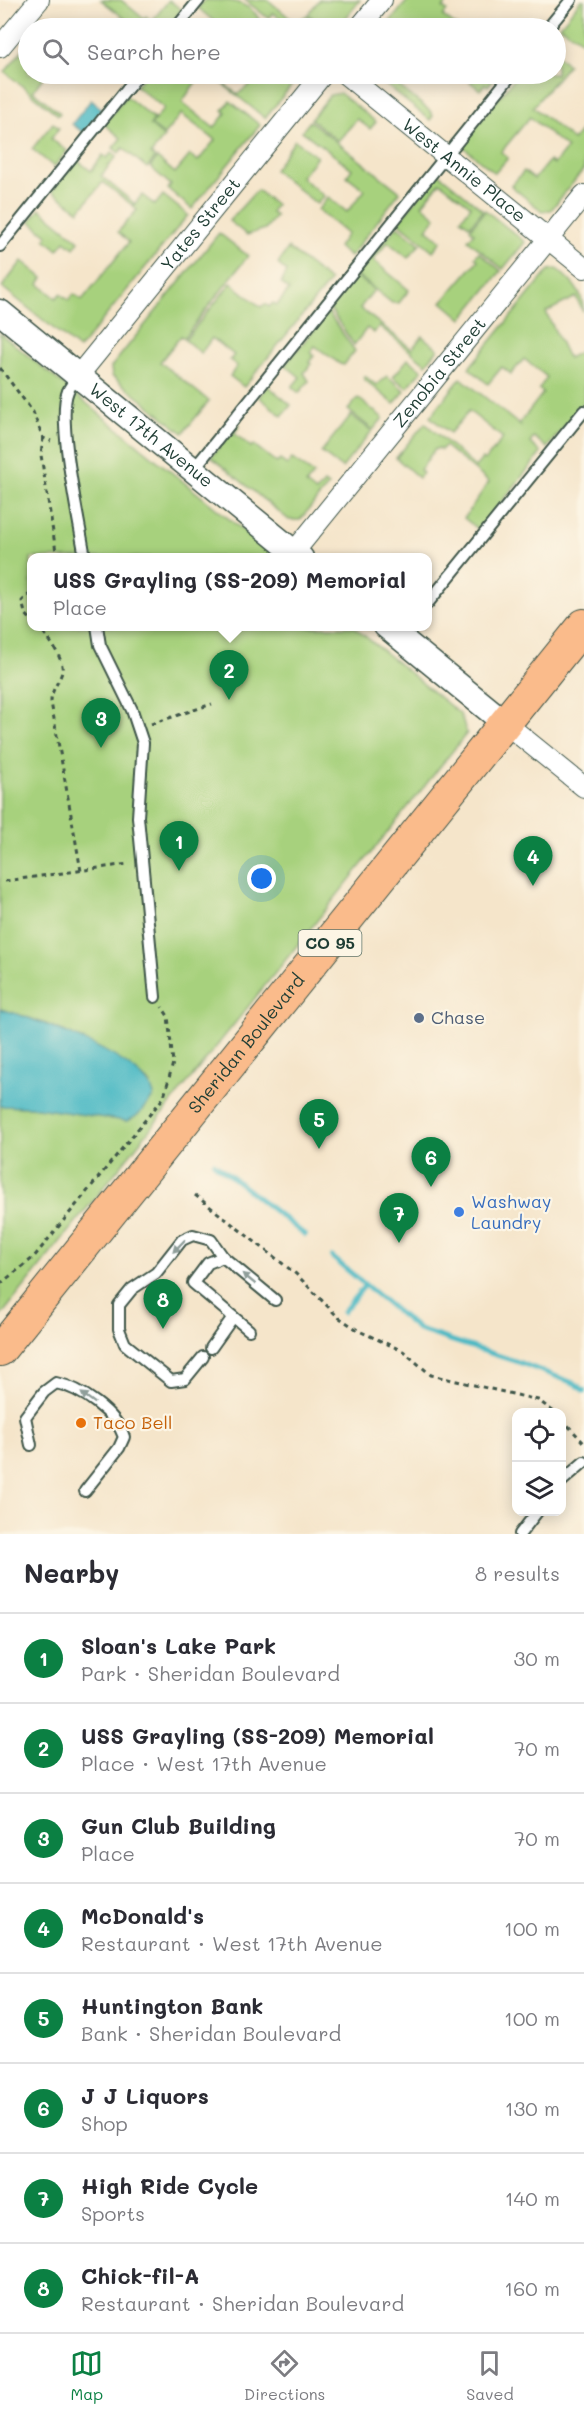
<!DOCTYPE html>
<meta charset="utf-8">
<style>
:root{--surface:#fff;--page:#f2f2f3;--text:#2b2b33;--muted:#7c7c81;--line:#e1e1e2;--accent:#0b8043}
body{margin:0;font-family:Mali,sans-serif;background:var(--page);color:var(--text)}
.controls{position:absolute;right:18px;bottom:18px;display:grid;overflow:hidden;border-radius:12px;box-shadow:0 3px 15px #0003}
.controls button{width:54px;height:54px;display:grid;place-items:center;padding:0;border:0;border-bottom:2px solid var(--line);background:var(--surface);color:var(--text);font:30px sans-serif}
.you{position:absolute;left:262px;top:879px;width:21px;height:21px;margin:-15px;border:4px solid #fff;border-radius:50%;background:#1a73e8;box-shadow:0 0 0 9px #1a73e833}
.badge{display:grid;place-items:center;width:39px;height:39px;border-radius:50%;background:var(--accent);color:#fff;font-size:20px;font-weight:700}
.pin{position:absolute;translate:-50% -50px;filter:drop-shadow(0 2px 3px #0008)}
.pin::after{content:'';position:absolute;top:32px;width:21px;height:18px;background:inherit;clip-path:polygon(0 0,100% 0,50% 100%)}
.popup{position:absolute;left:27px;top:553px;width:405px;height:78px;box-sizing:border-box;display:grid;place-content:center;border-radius:12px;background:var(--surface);filter:drop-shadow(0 2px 4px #0005);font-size:20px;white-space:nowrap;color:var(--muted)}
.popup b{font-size:22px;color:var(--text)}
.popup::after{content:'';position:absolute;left:50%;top:100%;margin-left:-12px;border:12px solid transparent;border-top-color:var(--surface)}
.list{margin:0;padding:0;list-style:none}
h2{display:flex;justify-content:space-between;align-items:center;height:78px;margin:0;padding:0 24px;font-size:26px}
h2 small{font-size:20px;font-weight:400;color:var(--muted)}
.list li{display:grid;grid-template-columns:39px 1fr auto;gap:18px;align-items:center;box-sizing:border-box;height:90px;padding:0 24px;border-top:2px solid var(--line)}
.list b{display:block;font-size:22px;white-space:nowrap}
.list p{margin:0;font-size:20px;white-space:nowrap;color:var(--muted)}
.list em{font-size:20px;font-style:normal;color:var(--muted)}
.icon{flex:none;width:33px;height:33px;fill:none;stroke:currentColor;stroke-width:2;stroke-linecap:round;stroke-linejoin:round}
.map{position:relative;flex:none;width:584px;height:1534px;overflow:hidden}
.search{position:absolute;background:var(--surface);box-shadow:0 3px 15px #0003;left:18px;right:18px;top:18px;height:66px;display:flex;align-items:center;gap:15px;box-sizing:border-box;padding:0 21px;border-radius:33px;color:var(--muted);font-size:22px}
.sheet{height:798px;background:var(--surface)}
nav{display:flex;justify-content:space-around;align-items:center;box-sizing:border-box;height:84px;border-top:2px solid var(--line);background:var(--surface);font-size:16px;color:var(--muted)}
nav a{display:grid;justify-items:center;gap:3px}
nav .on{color:var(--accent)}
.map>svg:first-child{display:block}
</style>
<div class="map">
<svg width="584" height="1534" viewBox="0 0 584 1534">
<rect width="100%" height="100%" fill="#fcf5e5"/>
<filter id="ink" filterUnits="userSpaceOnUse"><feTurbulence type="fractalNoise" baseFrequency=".0167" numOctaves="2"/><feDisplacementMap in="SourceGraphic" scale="12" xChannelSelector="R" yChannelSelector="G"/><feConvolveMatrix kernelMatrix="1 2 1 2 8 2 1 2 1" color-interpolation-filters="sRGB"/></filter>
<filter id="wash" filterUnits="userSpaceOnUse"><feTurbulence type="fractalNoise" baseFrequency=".008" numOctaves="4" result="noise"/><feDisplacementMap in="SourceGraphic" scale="24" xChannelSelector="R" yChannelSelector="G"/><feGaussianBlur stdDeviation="1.35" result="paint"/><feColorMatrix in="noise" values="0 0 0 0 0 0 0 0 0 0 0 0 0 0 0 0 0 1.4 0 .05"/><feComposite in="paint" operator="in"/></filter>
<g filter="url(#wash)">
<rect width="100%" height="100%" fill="#f5e5ca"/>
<g fill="#a7d17d" stroke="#638758" stroke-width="1.5">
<polygon points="101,0 121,0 144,19 146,16 152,21 169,0 182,10 167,28 137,28"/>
<path d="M205 0C228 0 248 0 259 19L252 28H222L198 8Z"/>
<polygon points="245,0 268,0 296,23 307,15 324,28 293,28 273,13 268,18"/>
<polygon points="319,0 360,0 338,28 326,28 308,14"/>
<polygon points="408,0 449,0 443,8 447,11 443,16 459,28 394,28 388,24"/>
<polygon points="581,0 584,0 584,42 560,26"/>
<polygon points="28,43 28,74 45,75 33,91 60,113 58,115 5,72"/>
<polygon points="556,54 568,65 533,107 573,140 584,127 584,169 551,210 542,211 511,186 524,171 534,179 549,161 554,164 567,148 530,117 501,152 508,158 495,173 461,145 518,74 556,74"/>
<polygon points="146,74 177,74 183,78 197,80 182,102 214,128 226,113 223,110 230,101 260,125 192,209 168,189 171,185 150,167 157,158 175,173 190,155 198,161 215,140 181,114 164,135 151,125 164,108 136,86"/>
<polygon points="260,74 301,74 265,118 215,78 238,94 262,75"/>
<polygon points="372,74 384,74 430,111 433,116 430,120"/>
<polygon points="473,74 498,74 488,86 485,84 480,90 470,82 476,76"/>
<polygon points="340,93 376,122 370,129 357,119 338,141 311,119 330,95"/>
<polygon points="126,96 154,119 150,125 164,137 151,154 155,158 147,168 123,148 119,153 113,148 121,138 104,124"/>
<polygon points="310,121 400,192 350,257 338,247 347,234 318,210 328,197 347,212 365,190 347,176 352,169 302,131"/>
<polygon points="53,123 59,128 51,139 67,151 54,167 32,149"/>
<polygon points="295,140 317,157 301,177 324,196 317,204 274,170"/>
<polygon points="112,152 117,156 101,176 134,203 132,205 103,182 79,211 52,191 77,160 91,171 103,155 107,158"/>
<polygon points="438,173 483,210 470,226 461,219 471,206 440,182 422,205 436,217 427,229 441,241 433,251 398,222"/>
<polygon points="257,190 276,205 271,212 276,216 265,229 247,235 229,221"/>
<polygon points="142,195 155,205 163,195 188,215 79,349 2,287 22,261 43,278 39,284 56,298 60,294 69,300 74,294 82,300 129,242 118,232 137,210 133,206"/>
<polygon points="40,209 79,241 74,248 65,241 58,250 45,239 48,236 30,221"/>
<polygon points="485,210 525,242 503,269 468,240 474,233 470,229"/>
<polygon points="397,226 420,244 408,258 388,242 373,260 409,290 399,303 392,303 357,275"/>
<polygon points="219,233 248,256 184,338 181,336 160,362 209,401 183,433 112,376 111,367"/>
<polygon points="288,248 330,281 244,387 230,376 237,366 230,360 234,355 212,338 201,353 185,340 231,283 261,307 265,304 269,307 273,303 277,305 289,290 281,283 287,272 278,264"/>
<polygon points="479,252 501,271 462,319 442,302 478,260 475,257"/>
<path d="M557 269C571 281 584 292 583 312L576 297 546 312 568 358 584 350V402L547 448 534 437 530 443 541 453 479 530 464 518 489 482 445 446 441 450 438 448 434 450 420 470 423 473 419 478 396 458 425 423 475 467 482 459 485 461 503 438 469 411 450 433 430 417 461 378 522 427 519 424 543 393 539 389 547 377 524 359 511 374 502 367 488 384 469 368 549 270Z"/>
<polygon points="356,276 374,290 360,308 412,349 422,336 438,349 426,364 379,326 374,333 367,328 354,345 330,309"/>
<polygon points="328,312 355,351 344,365 340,364 315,346 310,352 314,356 309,362 311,364 304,373 309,381 299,393 292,387 300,377 285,365"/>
<path d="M0 333 276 557 31 558V626L354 627 460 714 467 733 0 1317V1106L31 1107 127 1121C145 1114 149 1101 151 1084 109 1048 54 1024 0 1009Z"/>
<polygon points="408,359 422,370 407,388 393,377"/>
<polygon points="365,376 376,385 387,376 405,391 394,404 364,379"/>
<polygon points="268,386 291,405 282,416 259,397"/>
<polygon points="358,398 383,418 373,430 348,410"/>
<polygon points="351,415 372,431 342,468 321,452"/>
<polygon points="238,424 240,426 234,433 251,447 254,445 277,463 280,460 287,465 292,459 314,474 306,484 316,492 324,483 328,486 300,520 289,520 211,457"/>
</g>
<g fill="#4bb9c4" stroke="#357b7c" stroke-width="1.5">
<polygon points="91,100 102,109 84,133 72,124"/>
<path d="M0 1009C34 1018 146 1059 154 1095 147 1106 140 1116 127 1121L31 1107 0 1106Z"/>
</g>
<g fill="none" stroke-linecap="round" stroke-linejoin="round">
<g stroke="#4bb9c4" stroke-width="5">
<polyline points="214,1163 305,1235"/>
<polyline points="332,1257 419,1330 518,1362 576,1384 584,1391"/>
<polyline points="343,1312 365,1285"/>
</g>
</g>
</g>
<g filter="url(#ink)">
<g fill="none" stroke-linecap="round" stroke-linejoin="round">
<defs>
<g id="service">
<polyline points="176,28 199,0"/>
<polyline points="548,28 571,0"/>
<polyline points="0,246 139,74"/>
<path d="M78 376C75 381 70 386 68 391 56 419 80 524 85 558"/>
<polyline points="193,470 512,74"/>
<polyline points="427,604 584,411"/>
<polyline points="97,626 100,645 132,710 143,743 138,817 155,997"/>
<polyline points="223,1257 208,1263 193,1283 249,1330"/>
<polyline points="211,1348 233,1317"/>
<polyline points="203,1357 185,1379 171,1381 125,1344 119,1329 119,1305 132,1289 156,1273 182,1240 193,1235 211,1240 223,1257 275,1300"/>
<path d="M31 1445 25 1417 44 1392 56 1383C81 1388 116 1413 124 1437L119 1448 85 1491"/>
<polyline points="562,1481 584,1462"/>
<polyline points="520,1534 537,1512"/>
</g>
<g id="minor">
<polyline points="359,28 382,0"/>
<polyline points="0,47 39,0"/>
<path id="s1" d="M345 74 584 268"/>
<path id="s2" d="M78 376 323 74"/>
<path id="s3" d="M294 552 584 195"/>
<polyline points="505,723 584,787"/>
</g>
<g id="tertiary">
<path id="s4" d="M0 312 301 558"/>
<polyline points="386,626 505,723"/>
</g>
<g id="primary">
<path id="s5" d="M0 1350 584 625"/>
</g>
</defs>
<use href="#service" stroke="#3f564a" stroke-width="14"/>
<use href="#minor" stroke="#3f564a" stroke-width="22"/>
<use href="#tertiary" stroke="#3f564a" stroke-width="27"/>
<use href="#primary" stroke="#3f564a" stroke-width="34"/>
<g stroke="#3f564a" stroke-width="3" stroke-dasharray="4.5 4.5" stroke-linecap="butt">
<polyline points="0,368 33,412 43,438 51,441"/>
<polyline points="43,438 41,455 57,558"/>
<polyline points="31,593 22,601 25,613 31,620"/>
<path d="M38 626C46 635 65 659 62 672 59 683 51 689 51 702L81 871"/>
<polyline points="151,724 212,704"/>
<polyline points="5,881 128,864"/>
<polyline points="195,1195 296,1274 338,1317 359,1331 403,1351 431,1375 538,1400 554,1412"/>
<polyline points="0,1284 33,1258 164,1097 173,1063 168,1016 162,1007"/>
<polyline points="562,1419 584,1443"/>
</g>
<use href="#service" stroke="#fff" stroke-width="10"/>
<use href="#minor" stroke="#fff" stroke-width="20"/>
<use href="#tertiary" stroke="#fff" stroke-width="24"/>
<use href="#primary" stroke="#fabb8b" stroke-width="32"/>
</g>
<defs><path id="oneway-solid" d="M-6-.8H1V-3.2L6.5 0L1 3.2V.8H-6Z" transform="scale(1.5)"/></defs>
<g fill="#8f9e9a">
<use href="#oneway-solid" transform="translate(179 1246) rotate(134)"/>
<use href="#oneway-solid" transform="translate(249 1279) rotate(-141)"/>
<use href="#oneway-solid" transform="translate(88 1398) rotate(-143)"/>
</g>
</g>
<circle fill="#5c6f8a" stroke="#fcf5e5" stroke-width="2" cx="419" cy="1018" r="6"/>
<circle fill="#3f7fe0" stroke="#fcf5e5" stroke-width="2" cx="459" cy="1212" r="6"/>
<circle fill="#e8710a" stroke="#fcf5e5" stroke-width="2" cx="81" cy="1423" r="6"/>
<g text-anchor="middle" stroke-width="4.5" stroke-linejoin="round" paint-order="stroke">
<rect fill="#fcf5e5" stroke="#617469" stroke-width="1.5" x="298.5" y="930" width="63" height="26" rx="4.5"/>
<g font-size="16" font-weight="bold" fill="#1f3d34">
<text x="330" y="949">CO 95</text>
</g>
<g font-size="18" fill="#1f3d34" stroke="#fcf5e5">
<text dy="6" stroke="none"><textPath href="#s1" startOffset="153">West Annie Place</textPath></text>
<text dy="6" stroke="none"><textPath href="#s2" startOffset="195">Yates Street</textPath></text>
<text dy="6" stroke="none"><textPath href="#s3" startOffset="231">Zenobia Street</textPath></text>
<text dy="6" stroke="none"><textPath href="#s4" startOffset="195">West 17th Avenue</textPath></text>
<text dy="6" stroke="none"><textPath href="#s5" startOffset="393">Sheridan Boulevard</textPath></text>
</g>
<g font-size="18" fill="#4e5e75" stroke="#fcf5e5" text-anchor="start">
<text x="431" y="1024">Chase</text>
</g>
<g font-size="18" fill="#366cbe" stroke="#fcf5e5" text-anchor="start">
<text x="471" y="1208">Washway<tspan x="471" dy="21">Laundry</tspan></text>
</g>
<g font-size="18" fill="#c56008" stroke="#fcf5e5" text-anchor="start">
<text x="93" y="1429">Taco Bell</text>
</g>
</g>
</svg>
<div class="controls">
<button><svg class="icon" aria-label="locate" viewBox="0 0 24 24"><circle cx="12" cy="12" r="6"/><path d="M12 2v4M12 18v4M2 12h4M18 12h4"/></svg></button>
<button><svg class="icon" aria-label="layers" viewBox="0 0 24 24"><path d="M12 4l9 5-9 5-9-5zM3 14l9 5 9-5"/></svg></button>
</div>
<div class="you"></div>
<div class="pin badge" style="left:179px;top:871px">1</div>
<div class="pin badge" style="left:229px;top:700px">2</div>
<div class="popup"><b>USS Grayling (SS-209) Memorial</b>Place</div>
<div class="pin badge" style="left:101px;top:748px">3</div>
<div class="pin badge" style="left:533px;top:886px">4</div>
<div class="pin badge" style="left:319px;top:1149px">5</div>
<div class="pin badge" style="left:431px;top:1187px">6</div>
<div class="pin badge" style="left:399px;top:1243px">7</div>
<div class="pin badge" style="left:163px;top:1329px">8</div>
<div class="search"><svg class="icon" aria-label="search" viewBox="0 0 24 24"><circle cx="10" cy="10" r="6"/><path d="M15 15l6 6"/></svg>Search here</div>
</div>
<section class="sheet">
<h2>Nearby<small>8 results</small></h2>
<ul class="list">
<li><span class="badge">1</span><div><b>Sloan's Lake Park</b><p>Park · Sheridan Boulevard</p></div><em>30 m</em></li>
<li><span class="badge">2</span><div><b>USS Grayling (SS-209) Memorial</b><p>Place · West 17th Avenue</p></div><em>70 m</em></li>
<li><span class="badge">3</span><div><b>Gun Club Building</b><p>Place</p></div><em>70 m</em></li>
<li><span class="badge">4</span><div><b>McDonald's</b><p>Restaurant · West 17th Avenue</p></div><em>100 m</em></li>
<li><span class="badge">5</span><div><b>Huntington Bank</b><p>Bank · Sheridan Boulevard</p></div><em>100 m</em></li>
<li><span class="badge">6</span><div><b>J J Liquors</b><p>Shop</p></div><em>130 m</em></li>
<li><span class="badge">7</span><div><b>High Ride Cycle</b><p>Sports</p></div><em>140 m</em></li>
<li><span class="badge">8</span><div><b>Chick-fil-A</b><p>Restaurant · Sheridan Boulevard</p></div><em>160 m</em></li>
</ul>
</section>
<nav>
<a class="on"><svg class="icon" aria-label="map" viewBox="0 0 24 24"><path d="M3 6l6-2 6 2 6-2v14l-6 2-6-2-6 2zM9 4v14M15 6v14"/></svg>Map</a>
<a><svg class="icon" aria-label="directions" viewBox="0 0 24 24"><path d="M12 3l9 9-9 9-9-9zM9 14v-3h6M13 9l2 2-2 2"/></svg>Directions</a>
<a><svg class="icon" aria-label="saved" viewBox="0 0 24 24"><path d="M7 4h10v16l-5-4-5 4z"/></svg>Saved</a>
</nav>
